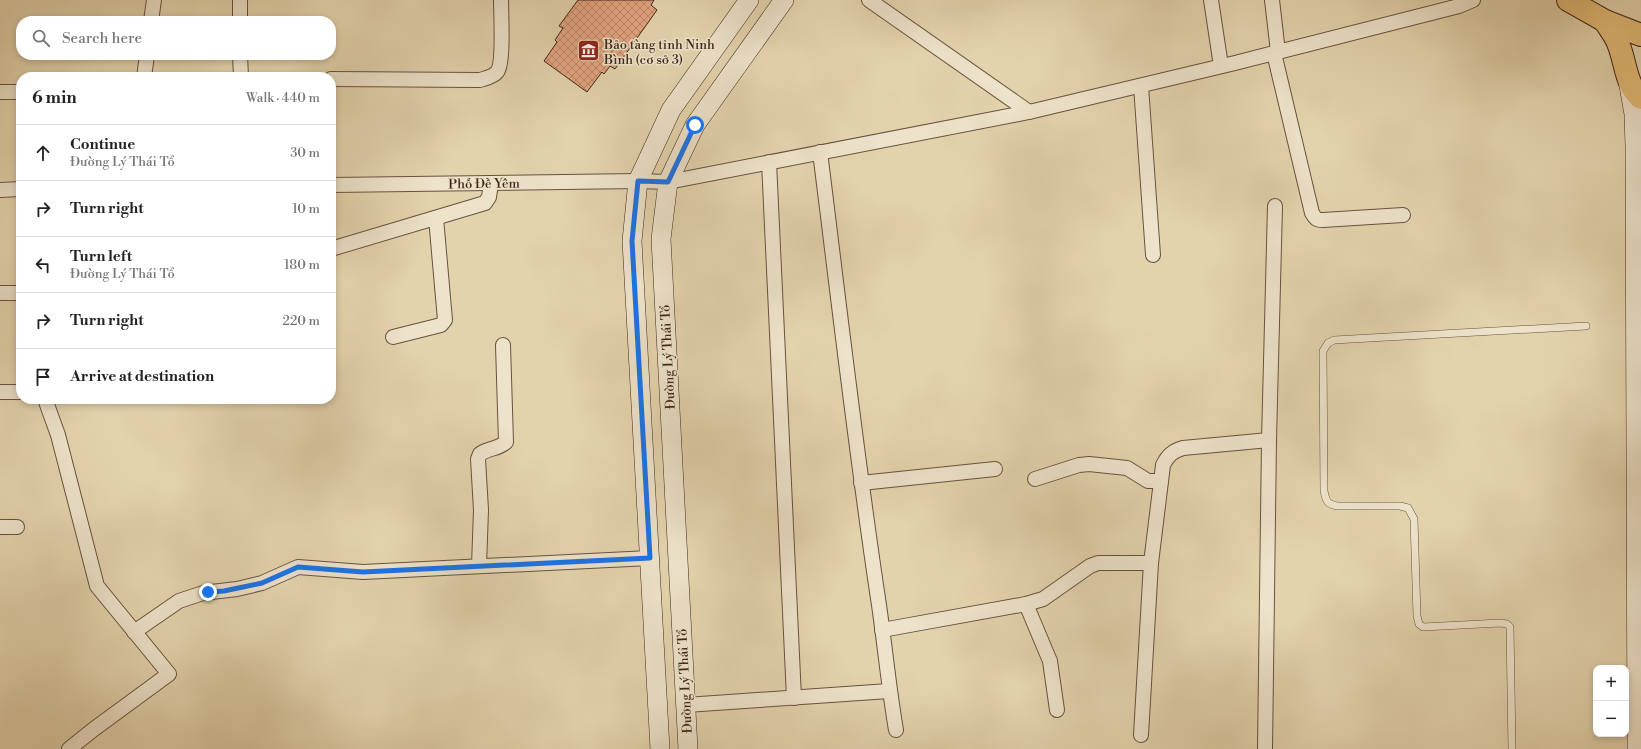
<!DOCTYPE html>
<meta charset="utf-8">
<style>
:root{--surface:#fff;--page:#f6f6f6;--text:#222;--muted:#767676;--line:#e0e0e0}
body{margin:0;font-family:"Libre Bodoni",serif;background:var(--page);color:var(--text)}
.controls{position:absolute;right:12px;bottom:12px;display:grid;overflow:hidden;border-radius:8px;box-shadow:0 2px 6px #0003}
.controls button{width:36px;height:36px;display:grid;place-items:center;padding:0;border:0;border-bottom:1px solid var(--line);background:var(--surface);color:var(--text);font:20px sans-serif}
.stop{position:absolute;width:12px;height:12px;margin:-9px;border:3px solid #1a73e8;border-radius:50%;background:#fff}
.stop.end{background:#1a73e8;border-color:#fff;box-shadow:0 1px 4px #0008}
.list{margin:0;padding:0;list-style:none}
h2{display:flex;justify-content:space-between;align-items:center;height:52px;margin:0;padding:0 16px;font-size:17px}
h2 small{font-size:13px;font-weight:400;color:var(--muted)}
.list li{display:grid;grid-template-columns:26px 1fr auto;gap:12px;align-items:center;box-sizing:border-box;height:56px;padding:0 16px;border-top:1px solid var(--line)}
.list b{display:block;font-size:15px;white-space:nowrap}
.list p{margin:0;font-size:13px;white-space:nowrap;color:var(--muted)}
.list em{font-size:13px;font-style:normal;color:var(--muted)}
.icon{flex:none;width:22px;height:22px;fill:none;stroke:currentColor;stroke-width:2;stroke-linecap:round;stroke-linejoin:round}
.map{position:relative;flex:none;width:1641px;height:749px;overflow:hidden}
.search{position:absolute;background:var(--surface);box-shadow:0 2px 6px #0003;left:16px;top:16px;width:320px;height:44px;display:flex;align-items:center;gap:10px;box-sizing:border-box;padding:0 14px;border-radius:16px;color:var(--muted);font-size:15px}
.panel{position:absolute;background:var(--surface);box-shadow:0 2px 6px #0003;left:16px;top:72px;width:320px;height:332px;border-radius:16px}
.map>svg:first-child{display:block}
</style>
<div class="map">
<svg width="1641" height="749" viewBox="0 0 1641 749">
<defs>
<pattern id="building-cross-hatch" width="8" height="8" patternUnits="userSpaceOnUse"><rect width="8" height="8" fill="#e3a480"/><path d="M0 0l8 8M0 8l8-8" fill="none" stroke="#b98668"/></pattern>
</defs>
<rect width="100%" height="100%" fill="#e3d3ad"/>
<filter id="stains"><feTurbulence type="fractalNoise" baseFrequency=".005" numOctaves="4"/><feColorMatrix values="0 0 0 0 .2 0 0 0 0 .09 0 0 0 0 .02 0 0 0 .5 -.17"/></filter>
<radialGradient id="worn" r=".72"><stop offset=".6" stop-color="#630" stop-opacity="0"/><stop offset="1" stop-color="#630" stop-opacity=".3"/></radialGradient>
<polygon fill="url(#building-cross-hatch)" stroke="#3f2719" points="578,0 654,0 651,5 657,10 615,69 610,66 604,74 602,72 587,92 544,61 557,42 555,40 563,28 559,26"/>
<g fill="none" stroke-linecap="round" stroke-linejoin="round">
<defs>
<path id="lane" d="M1512 749 1510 627 1507 624 1500 623 1423 627 1419 624 1417 616 1414 519 1408 508 1400 506H1337C1327 504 1326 501 1324 491L1323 351 1328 343 1334 340 1586 326"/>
<g id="street">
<polyline points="240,0 240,21"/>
<polyline points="869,0 1029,112"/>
<polyline points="1211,0 1221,66"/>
<polyline points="1272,0 1278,52"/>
<polyline points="151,21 154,0"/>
<path d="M1274 53 1312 213C1315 218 1316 220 1323 220L1403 215"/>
<polyline points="240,55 241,77"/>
<polyline points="144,77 147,55"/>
<path d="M331 79 480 80C486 78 493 77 497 72 504 64 501 13 501 0"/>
<polyline points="1141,86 1153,255"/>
<polyline points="0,92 21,92"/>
<path d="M820 152C839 303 856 454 879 605 885 647 889 689 896 730"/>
<polyline points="769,162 794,698"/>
<path id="s1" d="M331 185 638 181 668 182 1029 112 1235 63 1459 6 1473 0"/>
<polyline points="0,190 21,189"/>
<polyline points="331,249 485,203 489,197 491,183"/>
<polyline points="0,293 21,293"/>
<polyline points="393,337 441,325 445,320 436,218"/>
<polyline points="0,392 21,392"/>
<polyline points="45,399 58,435 97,586 169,674 94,729 69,749"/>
<polyline points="1035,479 1079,465 1089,464 1127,468 1148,481 1161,481"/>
<polyline points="861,483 995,469"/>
<polyline points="0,527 17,527"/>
<path d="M479 566 481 510 478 459 480 454C488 448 499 449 506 442L503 345"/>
<polyline points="1026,604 1050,661 1057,710"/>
<polyline points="882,630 1026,604 1043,599 1090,566 1098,563 1151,563"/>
<polyline points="134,632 179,601 203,593 237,589 262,583 298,567 363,572 650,558"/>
<polyline points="686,705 889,691"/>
<path d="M1141 735 1151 563 1163 465C1168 455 1173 451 1183 448L1269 440"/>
<polyline points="1265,749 1269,440 1275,206"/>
</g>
<g id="secondary">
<polyline points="1628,80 1634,114 1635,146 1637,749"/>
<polyline points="660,749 632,241 638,181 671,110 749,0"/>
<polyline points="688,749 661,239 668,182 695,125 784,0"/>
</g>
<g id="primary">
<polyline points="1568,0 1605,21 1641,35"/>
<path d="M1605 21C1609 28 1615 35 1618 43 1626 62 1625 84 1641 98"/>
</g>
</defs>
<use href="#lane" stroke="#68523e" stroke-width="8"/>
<use href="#street" stroke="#68523e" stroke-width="16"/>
<use href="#secondary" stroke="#3f2719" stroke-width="20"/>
<use href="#primary" stroke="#3f2719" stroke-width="24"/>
<use href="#lane" stroke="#ede2ca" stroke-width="7"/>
<use href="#street" stroke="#ede2ca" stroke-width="14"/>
<use href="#secondary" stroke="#ede2ca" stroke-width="19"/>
<use href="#primary" stroke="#e2ba76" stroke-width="22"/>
</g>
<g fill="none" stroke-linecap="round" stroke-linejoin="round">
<polyline stroke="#1a73e8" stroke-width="5" points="208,592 224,591 262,583 298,567 363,572 650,558 632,241 638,181 668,182 695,125"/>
</g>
<defs>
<symbol id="museum-square" viewBox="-11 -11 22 22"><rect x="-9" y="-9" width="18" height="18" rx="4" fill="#8f2418" stroke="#ede2ca"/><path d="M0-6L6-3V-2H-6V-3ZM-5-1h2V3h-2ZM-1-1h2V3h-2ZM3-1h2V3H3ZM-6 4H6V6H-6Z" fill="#fff"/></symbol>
</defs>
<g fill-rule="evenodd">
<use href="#museum-square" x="576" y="38" width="25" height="25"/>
</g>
<g text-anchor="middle" stroke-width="3" stroke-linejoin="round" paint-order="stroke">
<g font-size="13" fill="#3f2719" stroke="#ede2ca" text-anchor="start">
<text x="604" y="49">Bảo tàng tỉnh Ninh<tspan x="604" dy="15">Bình (cơ sở 3)</tspan></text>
</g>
<g font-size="13" fill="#3f2719" stroke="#ede2ca">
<text dy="5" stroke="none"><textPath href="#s1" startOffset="153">Phố Đề Yêm</textPath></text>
<text transform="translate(667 357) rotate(-93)" y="5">Đường Lý Thái Tổ</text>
<text transform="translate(684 681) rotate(-93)" y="5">Đường Lý Thái Tổ</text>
</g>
</g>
<rect width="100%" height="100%" filter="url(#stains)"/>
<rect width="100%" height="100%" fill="url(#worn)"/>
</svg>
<div class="controls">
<button>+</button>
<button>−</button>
</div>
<div class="stop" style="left:695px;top:125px"></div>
<div class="stop end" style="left:208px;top:592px"></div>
<div class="search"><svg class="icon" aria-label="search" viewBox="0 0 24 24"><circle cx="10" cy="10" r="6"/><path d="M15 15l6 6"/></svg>Search here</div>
<section class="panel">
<h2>6 min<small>Walk · 440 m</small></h2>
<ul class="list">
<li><svg class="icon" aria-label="ahead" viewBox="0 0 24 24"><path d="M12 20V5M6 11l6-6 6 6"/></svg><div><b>Continue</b><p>Đường Lý Thái Tổ</p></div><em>30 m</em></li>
<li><svg class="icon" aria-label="right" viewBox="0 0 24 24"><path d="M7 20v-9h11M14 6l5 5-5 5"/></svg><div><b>Turn right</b></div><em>10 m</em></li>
<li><svg class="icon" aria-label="left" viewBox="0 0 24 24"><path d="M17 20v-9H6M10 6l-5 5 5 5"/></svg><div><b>Turn left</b><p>Đường Lý Thái Tổ</p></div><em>180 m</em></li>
<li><svg class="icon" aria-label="right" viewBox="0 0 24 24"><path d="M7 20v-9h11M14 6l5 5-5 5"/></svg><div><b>Turn right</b></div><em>220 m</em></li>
<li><svg class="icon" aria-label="arrive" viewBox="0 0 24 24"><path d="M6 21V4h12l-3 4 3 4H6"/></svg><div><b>Arrive at destination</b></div></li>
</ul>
</section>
</div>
